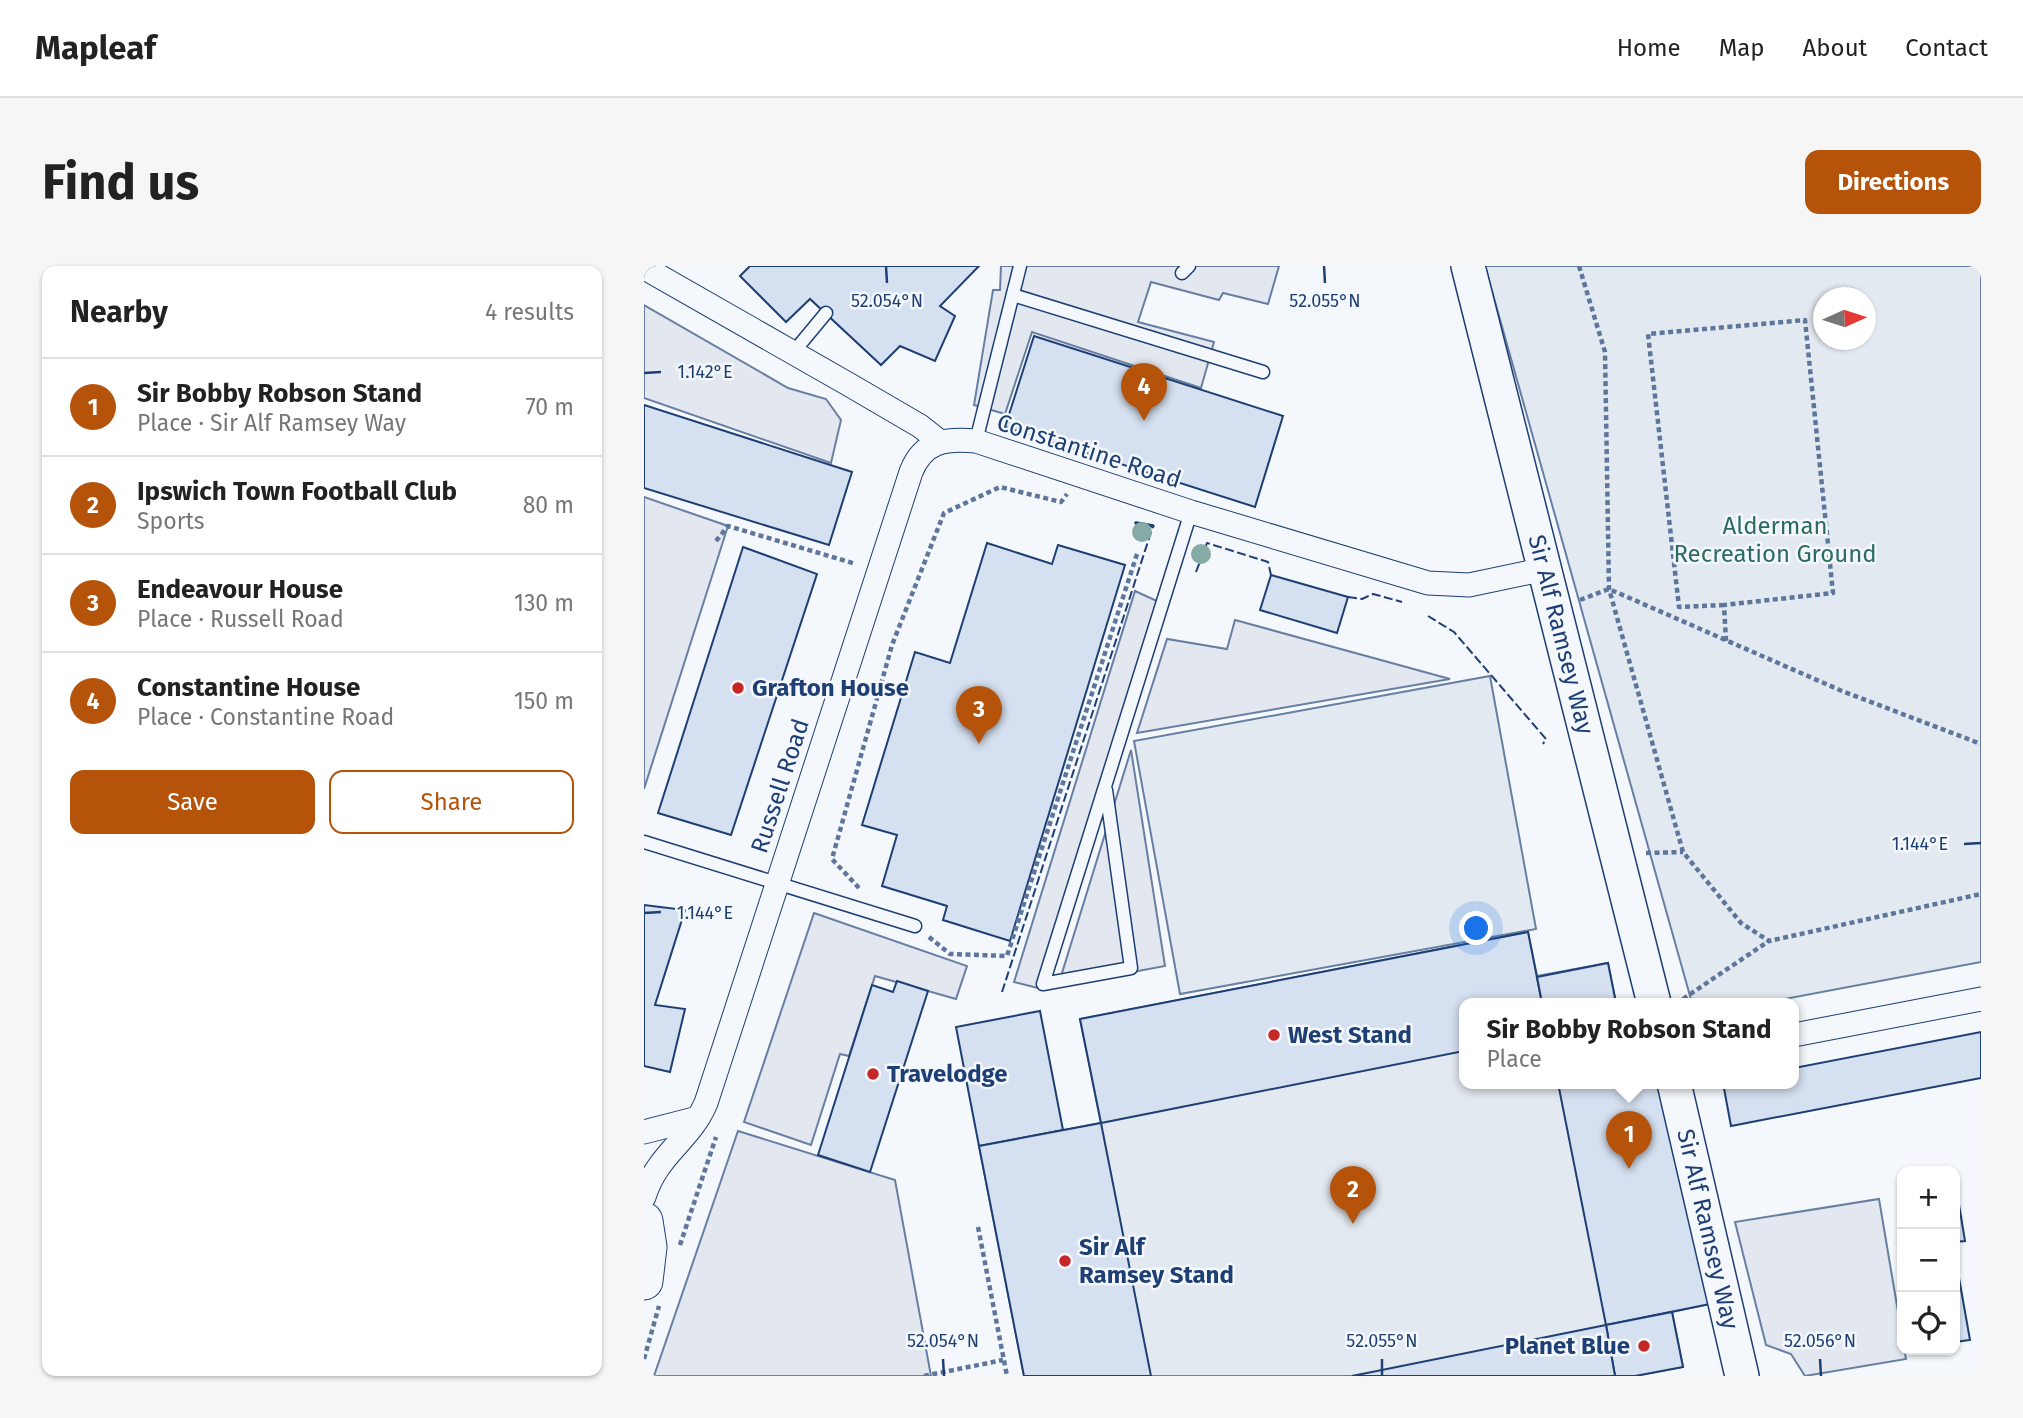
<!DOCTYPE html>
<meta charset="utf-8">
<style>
:root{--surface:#fff;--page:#f6f6f6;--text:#222;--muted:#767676;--line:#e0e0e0;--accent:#b45309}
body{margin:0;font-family:"Fira Sans",sans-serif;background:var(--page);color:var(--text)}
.controls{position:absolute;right:21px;bottom:21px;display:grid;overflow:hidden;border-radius:14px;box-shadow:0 2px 5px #0004}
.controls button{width:63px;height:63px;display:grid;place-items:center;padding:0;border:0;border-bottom:2px solid var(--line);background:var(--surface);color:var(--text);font:35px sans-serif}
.compass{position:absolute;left:1169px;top:21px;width:63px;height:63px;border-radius:50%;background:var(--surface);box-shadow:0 2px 5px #0004;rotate:87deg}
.you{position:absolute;left:833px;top:663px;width:24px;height:24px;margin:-18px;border:5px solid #fff;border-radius:50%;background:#1a73e8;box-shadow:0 0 0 10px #1a73e833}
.badge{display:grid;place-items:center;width:46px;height:46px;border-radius:50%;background:var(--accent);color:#fff;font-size:23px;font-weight:700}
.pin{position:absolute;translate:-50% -58px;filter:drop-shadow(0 2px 4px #0008)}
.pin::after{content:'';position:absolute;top:37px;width:24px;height:21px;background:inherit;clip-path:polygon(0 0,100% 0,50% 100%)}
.popup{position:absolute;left:815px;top:732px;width:340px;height:91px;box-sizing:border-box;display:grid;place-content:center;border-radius:14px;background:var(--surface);filter:drop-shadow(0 2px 5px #0005);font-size:23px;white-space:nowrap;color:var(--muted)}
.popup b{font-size:26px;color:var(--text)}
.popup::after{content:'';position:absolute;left:50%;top:100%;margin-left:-14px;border:14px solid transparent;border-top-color:var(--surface)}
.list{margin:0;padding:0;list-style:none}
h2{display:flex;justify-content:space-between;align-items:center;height:91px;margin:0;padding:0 28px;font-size:30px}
h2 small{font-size:23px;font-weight:400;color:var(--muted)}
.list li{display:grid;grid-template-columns:46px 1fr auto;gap:21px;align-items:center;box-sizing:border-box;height:98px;padding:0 28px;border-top:2px solid var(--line)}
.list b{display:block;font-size:26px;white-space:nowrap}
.list p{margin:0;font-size:23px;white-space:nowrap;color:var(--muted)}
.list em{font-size:23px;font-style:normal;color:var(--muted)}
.actions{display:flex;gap:14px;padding:21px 28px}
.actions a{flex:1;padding:16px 0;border:2px solid var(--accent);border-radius:14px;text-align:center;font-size:24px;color:var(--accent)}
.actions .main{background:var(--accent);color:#fff}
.icon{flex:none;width:38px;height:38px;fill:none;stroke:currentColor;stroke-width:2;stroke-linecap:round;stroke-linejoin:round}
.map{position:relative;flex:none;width:1337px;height:1110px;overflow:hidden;border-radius:14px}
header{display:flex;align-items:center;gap:42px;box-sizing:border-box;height:98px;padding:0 35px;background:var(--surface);border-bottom:2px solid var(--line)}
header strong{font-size:33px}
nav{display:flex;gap:38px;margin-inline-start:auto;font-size:24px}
.intro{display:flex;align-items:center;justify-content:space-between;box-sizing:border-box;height:168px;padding:0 42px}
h1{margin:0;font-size:49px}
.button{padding:18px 32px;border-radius:14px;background:var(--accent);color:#fff;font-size:24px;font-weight:700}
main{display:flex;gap:42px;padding:0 42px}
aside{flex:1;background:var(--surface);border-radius:14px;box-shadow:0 2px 5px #0004}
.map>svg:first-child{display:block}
</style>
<header>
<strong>Mapleaf</strong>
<nav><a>Home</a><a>Map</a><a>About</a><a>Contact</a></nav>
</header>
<div class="intro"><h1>Find us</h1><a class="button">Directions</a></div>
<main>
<aside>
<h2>Nearby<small>4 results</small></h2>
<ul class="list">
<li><span class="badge">1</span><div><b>Sir Bobby Robson Stand</b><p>Place · Sir Alf Ramsey Way</p></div><em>70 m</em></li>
<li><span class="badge">2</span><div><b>Ipswich Town Football Club</b><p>Sports</p></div><em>80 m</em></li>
<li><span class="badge">3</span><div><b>Endeavour House</b><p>Place · Russell Road</p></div><em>130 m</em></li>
<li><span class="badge">4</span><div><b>Constantine House</b><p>Place · Constantine Road</p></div><em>150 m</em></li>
</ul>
<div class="actions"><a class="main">Save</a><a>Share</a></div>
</aside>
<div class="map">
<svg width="1337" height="1110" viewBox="0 0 1337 1110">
<rect width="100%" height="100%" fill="#f4f7fb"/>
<g fill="#e3e9f0" stroke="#687fa3" stroke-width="2" fill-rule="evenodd">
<path d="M841 0H1337V696L1120 737H1048ZM1180 32H1222V74H1180Z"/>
<polygon points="846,410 892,663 536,728 490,475"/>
<polygon points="884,666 893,710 964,697 972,737 820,737 820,817 1023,817 1066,1038 1028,1046 1039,1101 991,1110 380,1110 335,880 457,857 436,753"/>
</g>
<g fill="#e3e8f0" stroke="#687fa3" stroke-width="2">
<polygon points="357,0 635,0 624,38 579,27 575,34 507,16 494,56 570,76 557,122 388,66 361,148 330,139 349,24 356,24"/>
<polygon points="0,39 144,122 182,133 197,154 187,197 0,132"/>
<polygon points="0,231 84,260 0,523"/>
<polygon points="491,325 513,335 394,722 370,716"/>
<polygon points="591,354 806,413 493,467 523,373 583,383"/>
<polygon points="487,484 521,700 414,720"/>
<polygon points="170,647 323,700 312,733 231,710 205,790 196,788 167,879 100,856"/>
<polygon points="94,865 251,914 287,1110 10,1110"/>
<polygon points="1235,933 1262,1093 1161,1110 1147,1088 1122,1079 1091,956"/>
</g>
<g fill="#d5e0f0" stroke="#1d3f73" stroke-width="2">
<polygon points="106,0 335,0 296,40 311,50 291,95 256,80 237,99 166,33 142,56 96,10"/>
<polygon points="390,70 639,150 611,241 361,161"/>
<polygon points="0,139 208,206 185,279 0,222"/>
<polygon points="343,277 408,298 414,279 481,299 366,675 299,654 303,640 238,620 253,569 218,559 271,386 306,397"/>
<polygon points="99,281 173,308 87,569 14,547"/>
<polygon points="627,309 704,331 693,367 616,344"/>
<polygon points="0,639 41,644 11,739 41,743 26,806 0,800"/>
<polygon points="884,666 898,737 820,737 820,785 457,857 436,753"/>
<polygon points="964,697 972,737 898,737 893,711"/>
<polygon points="253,715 284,725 226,906 174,889 228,719 249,726"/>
<polygon points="396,745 419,864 335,880 312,761"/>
<polygon points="1337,766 1337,812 1087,860 1079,817 1150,817 1150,802"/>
<polygon points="914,817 1023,817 1066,1038 962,1059"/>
<polygon points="457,857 507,1110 380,1110 335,880"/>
<polygon points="1311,914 1321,975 1311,976"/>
<polygon points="1311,1012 1315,1012 1326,1074 1311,1076"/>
<polygon points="1028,1046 1039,1101 991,1110 971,1110 962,1059"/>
<polygon points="962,1059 971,1110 708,1110"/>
</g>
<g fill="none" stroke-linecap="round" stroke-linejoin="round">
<defs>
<g id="lane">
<polyline points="538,7 545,0"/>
<polyline points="369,29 619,106"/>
<polyline points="148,88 182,47"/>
<polyline points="332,175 376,0"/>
<polyline points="462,524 487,702 399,718 547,246"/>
<polyline points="0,576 271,660"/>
</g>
<g id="street">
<polyline points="6,5 204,118 276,160 295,175"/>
<polyline points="1150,769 1337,733"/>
<polyline points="0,866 54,852"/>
<path d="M0 931C13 888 46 875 62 837L267 206C279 175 302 172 332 175L547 246 784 317 825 319 901 303"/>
</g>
<g id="secondary">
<path id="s1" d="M824 0 1010 737"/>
<path id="s2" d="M1030 817 1098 1110"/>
</g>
<polyline id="primary" points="0,955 4,981 0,1015"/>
</defs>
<use href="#lane" stroke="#1d3f73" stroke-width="15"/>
<use href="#street" stroke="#1d3f73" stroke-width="25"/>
<use href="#secondary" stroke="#1d3f73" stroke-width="36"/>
<use href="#primary" stroke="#1d3f73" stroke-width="39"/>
<g stroke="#5e769c" stroke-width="4.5" stroke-dasharray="5 3.5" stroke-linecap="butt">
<polyline points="935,0 961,86 965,323 1039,586 1097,657 1125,675 1337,628"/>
<polyline points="72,275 84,260 212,298"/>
<polyline points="936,334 965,323 1198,425 1337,478"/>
<polyline points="1080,339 1035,341 1004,68 1161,54 1189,327 1080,339 1082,375"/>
<polyline points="1002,587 1039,586"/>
<polyline points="215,622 188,593 248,379 300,247 356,221 417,236 423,228"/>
<polyline points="285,671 306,688 363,690 494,285"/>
<polyline points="1039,733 1125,675"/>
<polyline points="334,961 363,1110"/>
<polyline points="36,979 72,871"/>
<polyline points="0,1093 15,1040"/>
<polyline points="280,1110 359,1094"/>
</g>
<use href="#lane" stroke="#f4f7fb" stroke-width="12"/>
<use href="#street" stroke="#f4f7fb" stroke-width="23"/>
<use href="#secondary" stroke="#f4f7fb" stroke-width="33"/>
<use href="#primary" stroke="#f4f7fb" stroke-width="37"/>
<g stroke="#1d3f73" stroke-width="2" stroke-dasharray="9 3.5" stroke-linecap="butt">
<polyline points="552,306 563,277 624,296 627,309"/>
<polyline points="704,331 718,333 729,328 758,336"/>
<polyline points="784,350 810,366 902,473 899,478"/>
<polyline points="358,726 509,260"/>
</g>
<polyline stroke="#1d3f73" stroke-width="3.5" points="492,257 509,260"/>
</g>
<g fill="#86aba6">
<circle cx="498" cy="266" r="10"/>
<circle cx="557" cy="288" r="10"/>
</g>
<path fill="none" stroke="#1d3f73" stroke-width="2.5" d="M242 0 243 17M680 0 681 17M0 107 17 106M1320 578 1337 577M0 647 17 646M299 1093 300 1110M738 1093V1110M1176 1093 1177 1110"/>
<g fill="#c62828" stroke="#f4f7fb" stroke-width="2.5">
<circle cx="94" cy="422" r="7"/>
<circle cx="630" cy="769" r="7"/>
<circle cx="229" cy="808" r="7"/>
<circle cx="421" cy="995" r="7"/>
<circle cx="1000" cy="1080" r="7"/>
</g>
<g text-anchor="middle" stroke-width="5" stroke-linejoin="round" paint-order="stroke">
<g font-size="24" fill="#1d3f73" stroke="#f4f7fb">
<text transform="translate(445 185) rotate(18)" y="8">Constantine Road</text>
<text dy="8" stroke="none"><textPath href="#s1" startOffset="380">Sir Alf Ramsey Way</textPath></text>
<text transform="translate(136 520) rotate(-72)" y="8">Russell Road</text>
<text dy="8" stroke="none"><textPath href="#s2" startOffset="150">Sir Alf Ramsey Way</textPath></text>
</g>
<g font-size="24" fill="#2c6c60" stroke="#f4f7fb">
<text x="1131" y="268">Alderman<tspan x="1131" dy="28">Recreation Ground</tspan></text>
</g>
<g font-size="24" font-weight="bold" fill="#1d3f73" stroke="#f4f7fb" text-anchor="start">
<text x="108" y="430">Grafton House</text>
<text x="644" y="777">West Stand</text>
<text x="243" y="816">Travelodge</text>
<text x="435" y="989">Sir Alf<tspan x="435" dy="28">Ramsey Stand</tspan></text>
<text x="986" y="1088" text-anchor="end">Planet Blue</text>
</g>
</g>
<g font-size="18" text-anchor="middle" fill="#1d3f73" stroke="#f4f7fb" stroke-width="5" stroke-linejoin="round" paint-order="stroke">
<text x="243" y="41">52.054°N</text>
<text x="681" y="41">52.055°N</text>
<text x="61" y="112">1.142°E</text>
<text x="1276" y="584">1.144°E</text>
<text x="61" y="653">1.144°E</text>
<text x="299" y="1081">52.054°N</text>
<text x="738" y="1081">52.055°N</text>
<text x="1176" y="1081">52.056°N</text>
</g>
</svg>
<div class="controls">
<button>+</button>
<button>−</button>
<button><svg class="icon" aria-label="locate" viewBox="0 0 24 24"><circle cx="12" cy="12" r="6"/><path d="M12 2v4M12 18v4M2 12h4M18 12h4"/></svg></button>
</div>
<svg class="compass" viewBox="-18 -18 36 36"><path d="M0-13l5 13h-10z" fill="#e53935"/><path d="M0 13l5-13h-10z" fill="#767676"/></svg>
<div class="you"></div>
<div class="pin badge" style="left:985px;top:903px">1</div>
<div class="popup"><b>Sir Bobby Robson Stand</b>Place</div>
<div class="pin badge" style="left:709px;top:958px">2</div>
<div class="pin badge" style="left:335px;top:478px">3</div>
<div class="pin badge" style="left:500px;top:155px">4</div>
</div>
</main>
